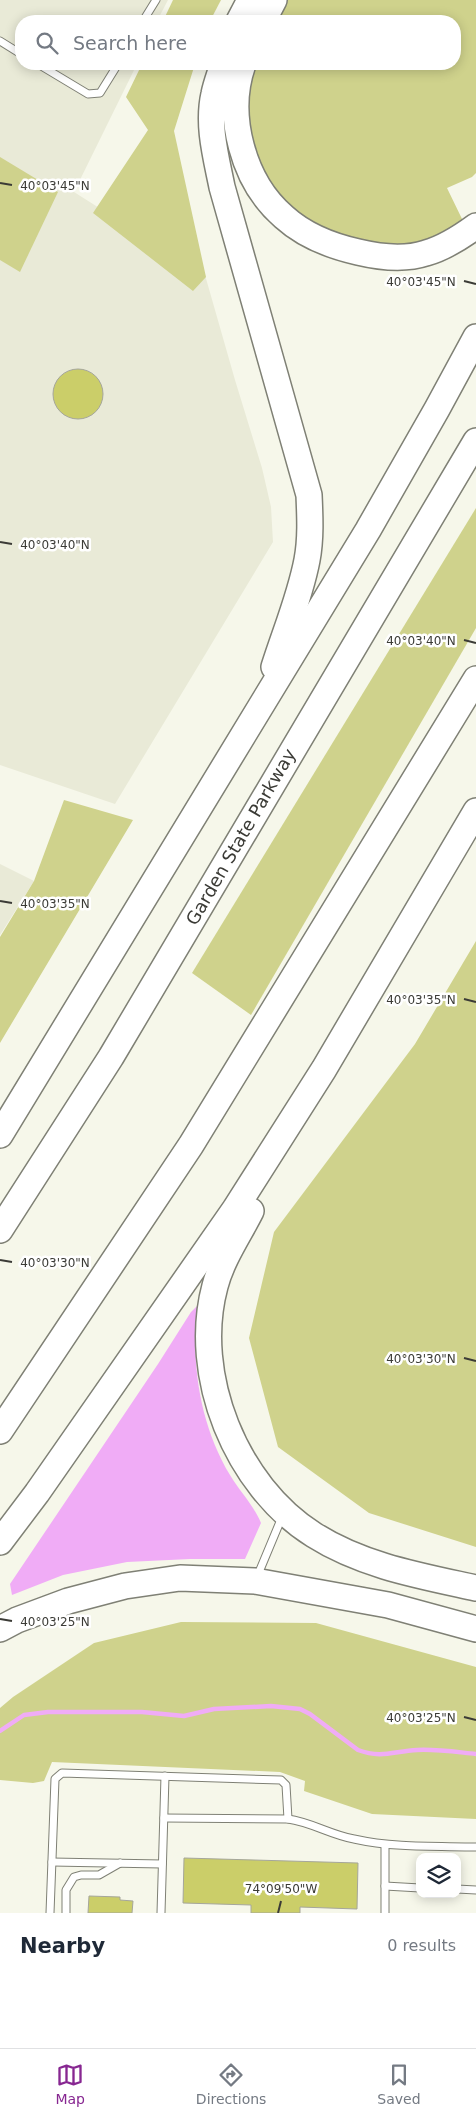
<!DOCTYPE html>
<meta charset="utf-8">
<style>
:root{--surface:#fff;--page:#f6f6f7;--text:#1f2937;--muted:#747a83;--line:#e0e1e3;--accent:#872791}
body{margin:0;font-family:"DejaVu Sans",sans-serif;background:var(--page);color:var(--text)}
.controls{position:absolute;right:15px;bottom:15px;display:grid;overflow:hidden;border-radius:10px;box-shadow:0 2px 12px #0003}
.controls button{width:45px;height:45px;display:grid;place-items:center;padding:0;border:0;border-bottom:1px solid var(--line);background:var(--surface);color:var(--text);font:25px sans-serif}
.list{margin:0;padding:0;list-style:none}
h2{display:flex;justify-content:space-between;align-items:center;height:65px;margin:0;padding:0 20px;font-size:21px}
h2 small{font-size:16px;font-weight:400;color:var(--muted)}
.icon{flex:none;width:28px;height:28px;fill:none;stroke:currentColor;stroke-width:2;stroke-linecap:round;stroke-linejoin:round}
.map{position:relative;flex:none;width:476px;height:1913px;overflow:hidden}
.search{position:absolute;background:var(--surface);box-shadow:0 2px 12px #0003;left:15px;right:15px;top:15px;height:55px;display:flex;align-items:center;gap:12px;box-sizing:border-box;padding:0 18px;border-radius:20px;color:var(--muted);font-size:19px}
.sheet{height:135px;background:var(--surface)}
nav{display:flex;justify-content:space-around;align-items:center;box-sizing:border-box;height:70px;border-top:1px solid var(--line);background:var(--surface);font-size:14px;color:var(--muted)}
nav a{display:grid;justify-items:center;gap:2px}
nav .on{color:var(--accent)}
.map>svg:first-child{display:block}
</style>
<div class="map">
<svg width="476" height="1913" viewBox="0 0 476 1913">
<rect width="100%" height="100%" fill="#f6f7ea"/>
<g fill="#e9ead7">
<polygon points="0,0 168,0 157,21 21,21 21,64 137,64 74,192 205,275 235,380 262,468 271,507 273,542 115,804 0,765"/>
<polygon points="0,864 34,881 0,935"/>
</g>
<g fill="#cfd28c">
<polygon points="173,0 221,0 210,21 163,21"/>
<polygon points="286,0 476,0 476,173 472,177 447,188 463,221 444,234 422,242 391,247 331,237 282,203 253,154 246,99 254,64 455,64 455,21 275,21"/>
<polygon points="142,64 195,64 174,131 206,277 193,291 93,213 148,130 126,97"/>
<polygon points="0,157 58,192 20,272 0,260"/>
<polygon points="476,508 476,628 251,1015 192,973"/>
<polygon points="64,800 133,820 0,1043 0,937 34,881"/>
<polygon points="476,941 476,1547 369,1513 278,1447 249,1338 274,1232 415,1044"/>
<polygon points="181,1622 316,1623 476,1667 476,1819 372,1814 304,1791 305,1781 280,1772 52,1762 44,1781 33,1783 0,1780 0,1708 13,1697 94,1643"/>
</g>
<path fill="#f0acf6" d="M198 1305C190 1362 200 1425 230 1475 240 1492 253 1504 261 1523L245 1559H190L127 1562 63 1575 12 1595 10 1584 158 1364 191 1312Z"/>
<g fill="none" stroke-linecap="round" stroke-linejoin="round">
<path stroke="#f0acf6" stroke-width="4.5" d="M0 1731 24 1715 48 1712H142L184 1716 214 1709 271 1706 300 1709 310 1714 358 1750C382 1759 394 1751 417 1750 437 1749 456 1752 476 1754"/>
</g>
<g fill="#cbce69" stroke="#a5a69b">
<circle cx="78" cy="394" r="25"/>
<polygon points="184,1858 358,1863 357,1909 300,1907 300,1913 251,1913 251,1905 183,1903"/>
<polygon points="89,1896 120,1897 120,1900 133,1901 132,1913 88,1913"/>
</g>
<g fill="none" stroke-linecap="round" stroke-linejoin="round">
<defs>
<g id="lane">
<polyline points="143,21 156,0"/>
<polyline points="0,41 21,54"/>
<polyline points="38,64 88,94 100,93 118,64"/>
<polyline points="257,1577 282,1517"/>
<path d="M164 1818 288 1819C311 1822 331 1835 354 1839 394 1848 435 1846 476 1847"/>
<polyline points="52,1862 162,1864"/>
<polyline points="385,1886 420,1888"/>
<polyline points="457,1889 476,1890"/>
<polyline points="50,1913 55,1779 62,1773 281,1780 286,1785 288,1819"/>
<polyline points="66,1913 66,1890 74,1877 81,1875 99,1875 120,1863"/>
<polyline points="161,1913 165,1776"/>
<polyline points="385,1913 385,1845"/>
</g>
<g id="highway">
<polyline points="239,21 250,0"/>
<polyline points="263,21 274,0"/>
<path d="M223 64C220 74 216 84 214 94 207 125 216 157 222 187L309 495C310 517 311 539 307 560 300 597 285 632 274 667"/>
<path d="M243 64C225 115 243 182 284 217 305 236 331 246 358 252 379 257 405 260 426 253 444 248 461 237 476 226"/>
<polyline points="0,1135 368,530 437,409 476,337"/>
<path d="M251 1211C239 1235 222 1259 215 1286 191 1375 236 1486 314 1535 363 1566 421 1576 476 1588"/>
<polyline points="0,1230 111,1057 476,441"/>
<polyline points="0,1431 191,1145 476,679"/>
<polyline points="0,1542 37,1493 235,1209 324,1069 476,811"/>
<polyline points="0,1629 17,1620 68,1601 125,1586 180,1578 255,1581 388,1605 476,1629"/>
</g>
</defs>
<use href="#lane" stroke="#7f8075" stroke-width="9"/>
<use href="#highway" stroke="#7f8075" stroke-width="28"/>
<use href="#lane" stroke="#fff" stroke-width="7"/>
<use href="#highway" stroke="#fff" stroke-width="25"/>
</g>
<path fill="none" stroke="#3b3b36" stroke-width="2" d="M0 183 12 185M464 281 476 284M0 542 12 544M464 640 476 643M0 901 12 903M464 999 476 1002M0 1260 12 1262M464 1358 476 1361M0 1619 12 1621M464 1717 476 1720M278 1913 281 1901"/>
<g text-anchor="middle" stroke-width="5" stroke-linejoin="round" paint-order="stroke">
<g font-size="18" fill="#3b3b36" stroke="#fff">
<text transform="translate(241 837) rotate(-60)" y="6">Garden State Parkway</text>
</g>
</g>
<g font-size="12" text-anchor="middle" fill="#3b3b36" stroke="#fff" stroke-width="5" stroke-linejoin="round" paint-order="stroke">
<text x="55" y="190">40°03'45"N</text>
<text x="421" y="286">40°03'45"N</text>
<text x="55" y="549">40°03'40"N</text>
<text x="421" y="645">40°03'40"N</text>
<text x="55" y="908">40°03'35"N</text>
<text x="421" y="1004">40°03'35"N</text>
<text x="55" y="1267">40°03'30"N</text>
<text x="421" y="1363">40°03'30"N</text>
<text x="55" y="1626">40°03'25"N</text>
<text x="421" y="1722">40°03'25"N</text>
<text x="281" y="1893">74°09'50"W</text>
</g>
</svg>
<div class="controls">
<button><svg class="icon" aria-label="layers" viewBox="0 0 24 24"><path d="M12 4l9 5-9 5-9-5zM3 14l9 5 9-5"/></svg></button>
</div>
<div class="search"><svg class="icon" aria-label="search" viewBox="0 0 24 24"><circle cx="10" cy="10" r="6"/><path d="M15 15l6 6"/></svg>Search here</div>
</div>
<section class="sheet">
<h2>Nearby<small>0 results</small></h2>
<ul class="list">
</ul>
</section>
<nav>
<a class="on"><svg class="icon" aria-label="map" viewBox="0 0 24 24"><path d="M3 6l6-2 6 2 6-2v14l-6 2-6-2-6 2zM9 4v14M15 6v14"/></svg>Map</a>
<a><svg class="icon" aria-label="directions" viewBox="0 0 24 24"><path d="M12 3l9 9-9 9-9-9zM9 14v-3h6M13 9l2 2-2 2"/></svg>Directions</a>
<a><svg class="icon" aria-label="saved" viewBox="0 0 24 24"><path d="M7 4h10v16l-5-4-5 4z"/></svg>Saved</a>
</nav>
